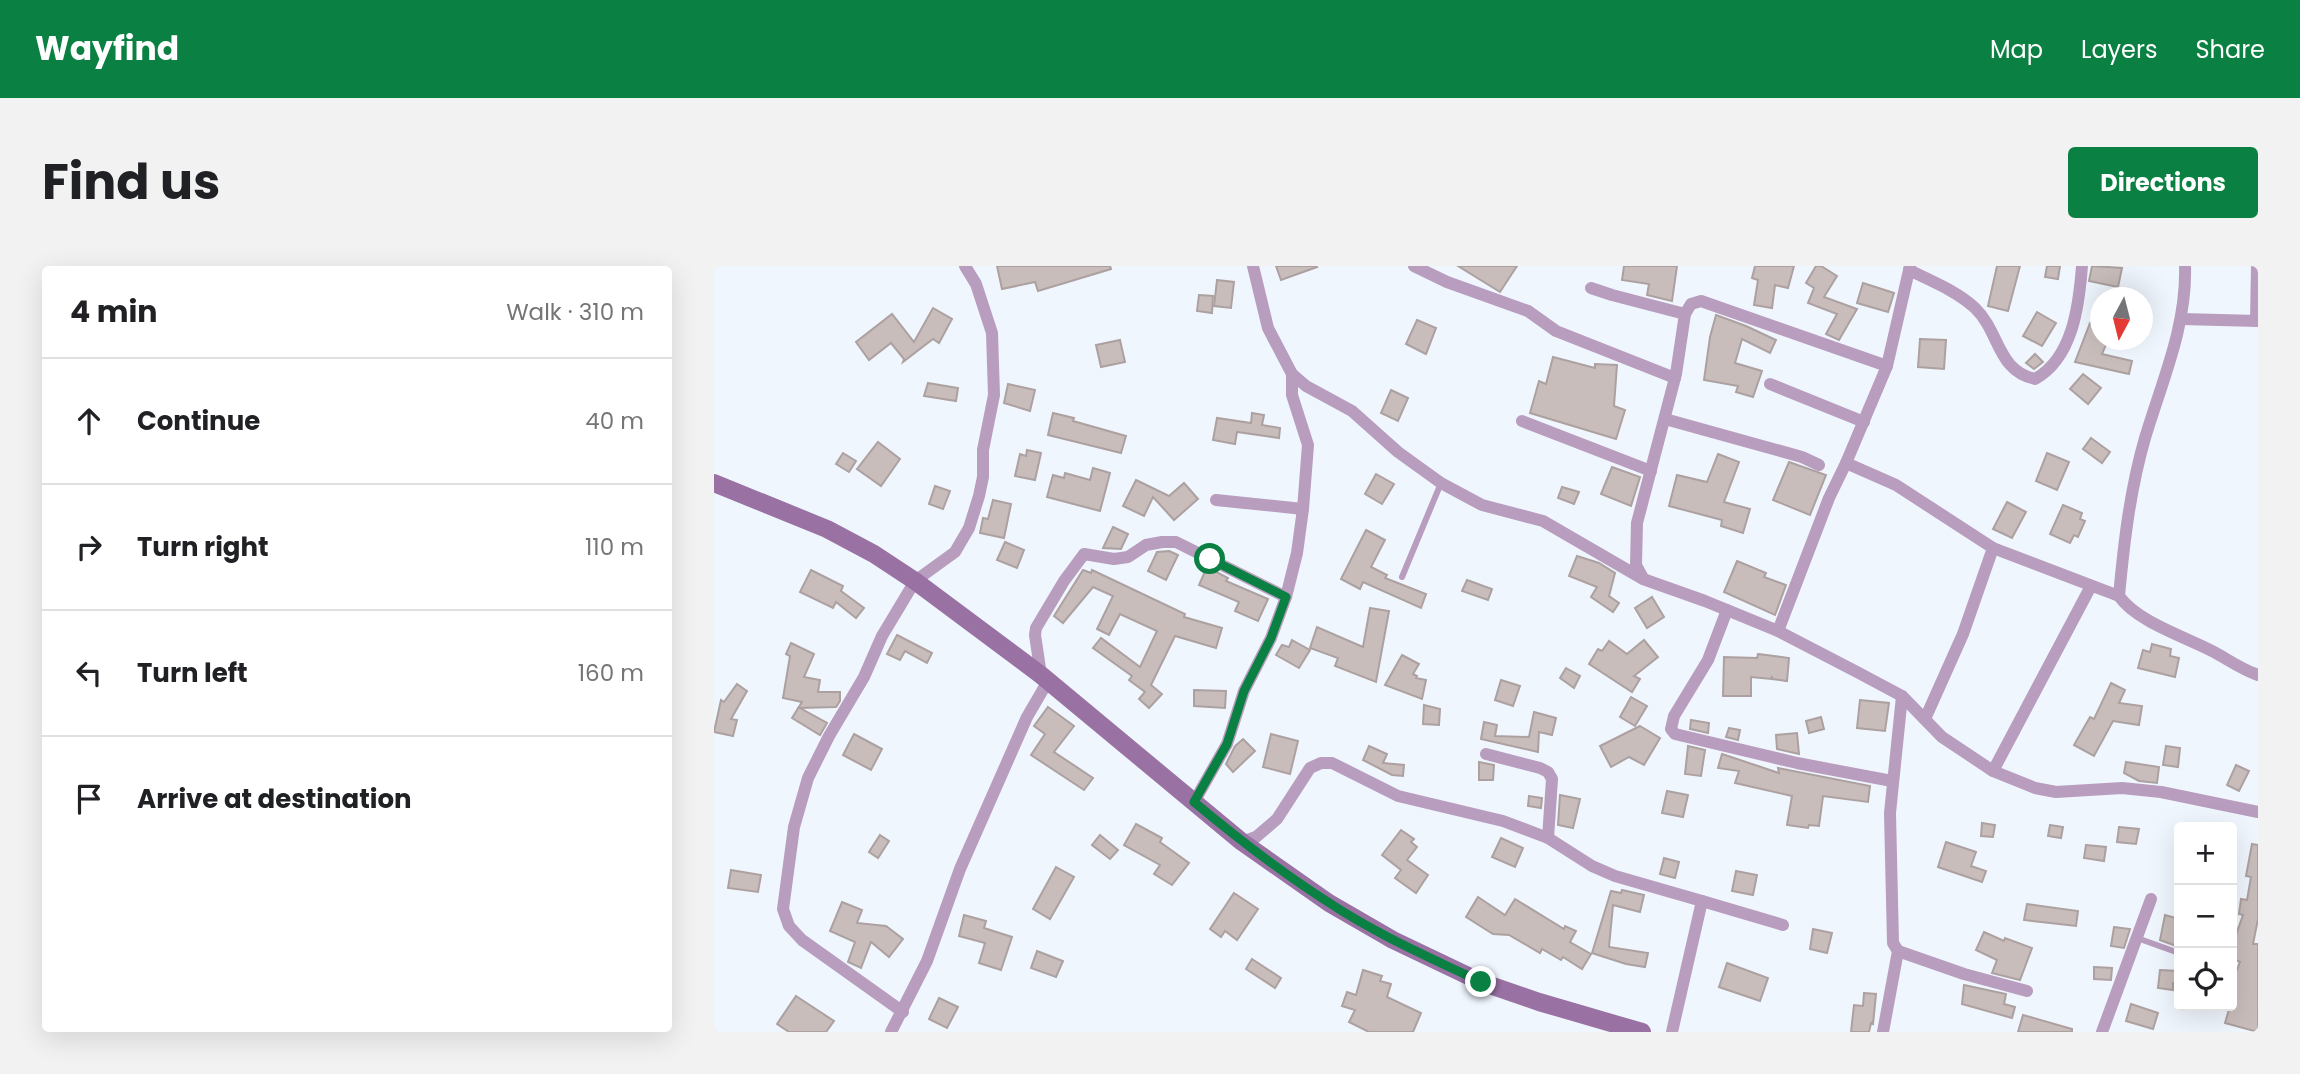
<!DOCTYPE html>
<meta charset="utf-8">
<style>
:root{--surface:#fff;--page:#f2f2f2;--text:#202124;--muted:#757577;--line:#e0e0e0;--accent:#0b8043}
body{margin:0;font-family:Poppins,sans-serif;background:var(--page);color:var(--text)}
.controls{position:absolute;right:21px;bottom:21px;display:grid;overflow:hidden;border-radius:7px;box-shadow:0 7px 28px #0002}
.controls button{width:63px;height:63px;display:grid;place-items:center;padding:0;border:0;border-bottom:2px solid var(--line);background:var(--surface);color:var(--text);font:35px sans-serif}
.compass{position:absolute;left:1376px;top:21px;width:63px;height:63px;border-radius:50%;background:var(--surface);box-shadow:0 7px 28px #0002;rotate:187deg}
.stop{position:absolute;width:21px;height:21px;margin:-16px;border:5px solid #0b8043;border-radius:50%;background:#fff}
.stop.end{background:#0b8043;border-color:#fff;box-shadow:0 2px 7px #0008}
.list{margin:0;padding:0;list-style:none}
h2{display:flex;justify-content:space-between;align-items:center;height:91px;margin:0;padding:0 28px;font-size:30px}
h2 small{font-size:23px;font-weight:400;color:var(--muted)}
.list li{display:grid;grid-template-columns:46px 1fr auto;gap:21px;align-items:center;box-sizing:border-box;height:126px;padding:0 28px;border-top:2px solid var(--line)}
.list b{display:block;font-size:26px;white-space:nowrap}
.list em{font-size:23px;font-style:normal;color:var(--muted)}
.icon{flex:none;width:38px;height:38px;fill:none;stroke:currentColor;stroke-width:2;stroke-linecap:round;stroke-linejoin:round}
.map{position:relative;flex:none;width:1544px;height:766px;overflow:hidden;border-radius:7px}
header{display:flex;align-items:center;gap:42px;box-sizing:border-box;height:98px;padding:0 35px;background:var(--accent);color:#fff}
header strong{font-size:33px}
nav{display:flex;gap:38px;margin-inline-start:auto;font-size:24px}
.intro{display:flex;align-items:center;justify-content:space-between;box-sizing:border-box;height:168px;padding:0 42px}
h1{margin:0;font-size:49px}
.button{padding:18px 32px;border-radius:7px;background:var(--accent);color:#fff;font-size:24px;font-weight:700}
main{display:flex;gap:42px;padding:0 42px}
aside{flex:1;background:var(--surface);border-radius:7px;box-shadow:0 7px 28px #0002}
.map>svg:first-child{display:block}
</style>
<header>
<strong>Wayfind</strong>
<nav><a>Map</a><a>Layers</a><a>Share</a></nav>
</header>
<div class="intro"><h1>Find us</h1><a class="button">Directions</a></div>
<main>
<aside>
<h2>4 min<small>Walk · 310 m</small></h2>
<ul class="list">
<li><svg class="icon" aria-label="ahead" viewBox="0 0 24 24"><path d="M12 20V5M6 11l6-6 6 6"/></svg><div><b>Continue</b></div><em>40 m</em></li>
<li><svg class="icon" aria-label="right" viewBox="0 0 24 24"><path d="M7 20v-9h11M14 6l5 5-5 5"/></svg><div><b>Turn right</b></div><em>110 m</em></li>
<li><svg class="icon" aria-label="left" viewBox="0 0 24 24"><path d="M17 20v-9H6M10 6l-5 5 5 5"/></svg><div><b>Turn left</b></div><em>160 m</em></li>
<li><svg class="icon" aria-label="arrive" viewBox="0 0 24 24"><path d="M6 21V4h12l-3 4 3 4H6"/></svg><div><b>Arrive at destination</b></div></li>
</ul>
</aside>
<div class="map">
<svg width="1544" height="766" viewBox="0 0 1544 766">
<rect width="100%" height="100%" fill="#f0f6fe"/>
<g fill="#c8bdbb" stroke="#aca1a0" stroke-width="2">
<polygon points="283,0 396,0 397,3 324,25 321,16 288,23"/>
<polygon points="562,0 602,0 603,1 567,14"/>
<polygon points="744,0 803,0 786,26"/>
<polygon points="910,0 963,0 958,35 933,29 935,18 908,14"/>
<polygon points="1041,0 1080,0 1074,22 1061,19 1058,42 1040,39 1044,14 1038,12"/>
<polygon points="1102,0 1107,0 1123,10 1110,31 1143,43 1125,74 1112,68 1123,48 1094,37 1100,22 1092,17"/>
<polygon points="1283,0 1306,0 1294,45 1274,40"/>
<polygon points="1333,0 1346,0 1344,13 1331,11"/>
<polygon points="1378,0 1408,2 1404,21 1375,15"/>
<polygon points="503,14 520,16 517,42 500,40"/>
<polygon points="1149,17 1180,27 1174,46 1143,37"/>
<polygon points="485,29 499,30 498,47 483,45"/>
<polygon points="219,42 238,53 225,77 219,73 189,96 190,93 177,77 155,94 142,76 178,48 200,76"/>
<polygon points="1323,46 1342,57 1328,80 1309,70"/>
<polygon points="1002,49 1032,60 1062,74 1056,87 1028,73 1021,97 1048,105 1039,131 1022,126 1024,120 990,114 996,71"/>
<polygon points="703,54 722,62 712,88 692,78"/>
<polygon points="1376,57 1387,61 1387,74 1394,74 1388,88 1418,95 1415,108 1361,96"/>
<polygon points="1206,73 1232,74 1230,103 1204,101"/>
<polygon points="406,74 411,96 387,101 382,79"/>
<polygon points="1321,88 1329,96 1320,103 1312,97"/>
<polygon points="839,91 881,102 881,98 903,99 900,140 911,144 902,173 816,147 825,115 832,118"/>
<polygon points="1369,108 1387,122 1374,138 1356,123"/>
<polygon points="214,117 244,122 242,135 210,130"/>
<polygon points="294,118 321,124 316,145 290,137"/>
<polygon points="677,124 694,132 684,155 667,147"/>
<polygon points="339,147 360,152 359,155 412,170 407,187 334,169"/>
<polygon points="538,147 550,149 548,159 566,162 565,172 523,166 521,178 499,174 503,152 537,157"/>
<polygon points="1377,172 1396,186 1388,197 1369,183"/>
<polygon points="164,176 186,193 167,220 143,203"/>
<polygon points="313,184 327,187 321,214 301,210 306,188 312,190"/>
<polygon points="129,187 142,195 135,206 122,198"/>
<polygon points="1333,187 1355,196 1343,224 1322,215"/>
<polygon points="1004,188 1025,196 1010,236 1036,243 1029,267 1007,260 1008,254 955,240 963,209 993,216"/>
<polygon points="1075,196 1112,209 1096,249 1059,234"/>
<polygon points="898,201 926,211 917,240 887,228"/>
<polygon points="379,202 396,207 386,245 333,231 339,209 350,212 351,207 376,214"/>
<polygon points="662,208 680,218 668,238 651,228"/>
<polygon points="422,214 455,230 470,217 484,233 460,254 439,231 430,250 409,240"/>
<polygon points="221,220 236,225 229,243 215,238"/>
<polygon points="848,221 865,226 860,238 844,232"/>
<polygon points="279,234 297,238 290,272 266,267 269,252 274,253"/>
<polygon points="1293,236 1312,246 1298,272 1279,263"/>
<polygon points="1349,239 1368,247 1366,253 1371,255 1364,271 1360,269 1356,277 1336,268"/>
<polygon points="399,261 414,268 407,283 389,282"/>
<polygon points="652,264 671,274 657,301 673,309 671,312 712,328 707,342 649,316 646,323 627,313"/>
<polygon points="291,276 310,284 303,302 283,294"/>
<polygon points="455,285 464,289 452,314 434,305 443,286"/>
<polygon points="863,290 885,297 901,307 895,330 905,337 899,346 877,331 883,321 855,310"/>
<polygon points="1023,295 1052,307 1050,311 1072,319 1061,349 1010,326"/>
<polygon points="493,301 514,312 512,315 554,333 544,355 521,345 525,336 485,319"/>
<polygon points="97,304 129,320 127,325 150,342 142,352 122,336 119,342 86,326"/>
<polygon points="369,304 377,307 378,304 471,348 470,351 508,362 502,382 461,370 437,419 448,428 435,442 425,433 431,426 415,414 418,410 379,382 387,372 426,401 443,365 406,348 395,369 383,363 399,330 379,321 349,357 340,350"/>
<polygon points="753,314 778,323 774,334 748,325"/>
<polygon points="938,331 950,351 933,362 921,342"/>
<polygon points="656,342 675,345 662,416 621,400 624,392 596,382 603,361 649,381"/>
<polygon points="183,369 218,387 213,397 191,385 186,394 173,388"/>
<polygon points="578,374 596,384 585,402 562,389 568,379 575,381"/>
<polygon points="930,374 944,391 920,410 926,413 918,426 875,398 884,383 888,385 895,375 913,388"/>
<polygon points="77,377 100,388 90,411 106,414 104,426 126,426 126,435 122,441 86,442 113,457 106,469 78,452 88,436 69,432 76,390 72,388"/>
<polygon points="1438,378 1457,383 1456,390 1465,392 1461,411 1424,402 1429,384 1436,386"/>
<polygon points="1044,388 1075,392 1073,415 1058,413 1058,410 1057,413 1037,411 1037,430 1009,430 1010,391 1043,392"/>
<polygon points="688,389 705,398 699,408 703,410 702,412 712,414 708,433 671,419"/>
<polygon points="852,402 866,410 860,422 846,412"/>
<polygon points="787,414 806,420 799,440 781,434"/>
<polygon points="1397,417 1411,424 1405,437 1428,440 1425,459 1399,455 1380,490 1360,479 1376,451 1380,453"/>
<polygon points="23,418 33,425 17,453 23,454 19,470 0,466 7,434 10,436"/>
<polygon points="480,424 512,425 511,442 480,440"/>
<polygon points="917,431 933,440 921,460 906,451"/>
<polygon points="1146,434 1175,437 1171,465 1143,462"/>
<polygon points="710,439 726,443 725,459 709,458"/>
<polygon points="334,441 360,460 340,486 379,512 370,524 317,489 331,468 320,460"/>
<polygon points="820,446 842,452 838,469 825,466 824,486 767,473 770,456 783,459 781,470 815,471"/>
<polygon points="1107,451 1110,463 1095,467 1092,455"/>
<polygon points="977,454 995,457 994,467 976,463"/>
<polygon points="926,460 946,472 930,499 915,491 897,501 886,480"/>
<polygon points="1015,462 1026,464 1024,474 1012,471"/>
<polygon points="1083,467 1085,488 1063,483 1062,469"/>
<polygon points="140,468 168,483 157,504 129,489"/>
<polygon points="557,468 584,475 576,508 549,501"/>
<polygon points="529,473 541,485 519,506 512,498 521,480"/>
<polygon points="655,480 673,488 669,497 690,499 689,510 678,509 649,494"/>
<polygon points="974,480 991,484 987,510 971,508"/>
<polygon points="1452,480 1466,482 1464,501 1449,499"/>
<polygon points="1008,488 1065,507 1064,502 1156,520 1154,536 1109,530 1105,560 1095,559 1094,562 1073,559 1078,530 1021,517 1025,505 1004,502"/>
<polygon points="765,496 780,499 779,514 765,514"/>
<polygon points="1412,496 1445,501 1443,517 1425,515 1410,507"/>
<polygon points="1522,499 1535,505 1525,525 1513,519"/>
<polygon points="953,525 974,529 969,551 948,547"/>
<polygon points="846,529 866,533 859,562 844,559"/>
<polygon points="815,530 828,532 827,542 814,540"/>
<polygon points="1268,557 1281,559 1279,571 1267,570"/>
<polygon points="422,558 448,572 446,576 475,597 458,619 440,608 446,599 410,579"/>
<polygon points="1336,559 1349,561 1347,572 1334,570"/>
<polygon points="1405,561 1425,563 1422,578 1403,576"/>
<polygon points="687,564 700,573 697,576 703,581 693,594 714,609 702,627 681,612 687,604 668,589"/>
<polygon points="166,569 175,575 164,592 155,586"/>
<polygon points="386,569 404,584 396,593 378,579"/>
<polygon points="787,572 809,582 801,601 778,591"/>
<polygon points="1232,576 1262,586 1257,600 1272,605 1268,616 1224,601"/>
<polygon points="1538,578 1544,579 1544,653 1539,678 1544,678 1544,766 1511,757 1516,740 1518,740 1521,718 1518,716 1526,696 1520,693 1521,689 1518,687 1518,680 1529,649 1525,648 1527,633 1533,634 1537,611 1532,610"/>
<polygon points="1372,579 1392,581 1390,595 1370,592"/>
<polygon points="950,592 965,596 961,612 946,608"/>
<polygon points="342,601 360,611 336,653 319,643"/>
<polygon points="17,604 47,609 44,626 14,622"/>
<polygon points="1022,605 1043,609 1039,629 1018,625"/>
<polygon points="908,624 930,629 926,646 899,639 895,681 934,687 931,701 912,698 878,687 897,625 907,627"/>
<polygon points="520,627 544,643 523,674 511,665 507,671 496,663"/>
<polygon points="764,631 791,649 801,633 850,663 851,660 862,665 856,676 877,688 868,703 849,691 847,694 828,683 826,687 795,669 779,668 752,651"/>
<polygon points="128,636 148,644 143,657 172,660 189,673 175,691 157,676 147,702 134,696 141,676 116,665"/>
<polygon points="1313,638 1364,645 1362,660 1310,654"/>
<polygon points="250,649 272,655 270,662 298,671 287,704 265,697 271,677 245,670"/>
<polygon points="1451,649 1465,653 1465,681 1446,674"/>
<polygon points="1400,661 1416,663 1410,682 1397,680"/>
<polygon points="1099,663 1118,667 1113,687 1096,683"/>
<polygon points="1270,666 1290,675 1291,672 1318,682 1306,714 1278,707 1283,694 1262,684"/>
<polygon points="323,685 349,695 342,711 317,702"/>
<polygon points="538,693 567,712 561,722 532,703"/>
<polygon points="1013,697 1054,712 1046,735 1005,721"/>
<polygon points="1380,701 1398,702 1397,714 1380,713"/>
<polygon points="649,704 668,710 666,715 677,718 673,731 707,747 699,766 655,766 635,756 641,744 628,740 633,726 642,729"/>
<polygon points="1446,704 1465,705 1465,717 1459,717 1459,724 1444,722"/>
<polygon points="1250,719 1292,728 1290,738 1301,741 1298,752 1248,738"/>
<polygon points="1150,727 1162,728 1159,758 1157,757 1155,766 1137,766 1140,739 1149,740"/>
<polygon points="82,730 120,755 112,766 75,766 63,758"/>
<polygon points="225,732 244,741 233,762 215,753"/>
<polygon points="1417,738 1444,747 1439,763 1412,755"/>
<polygon points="1309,749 1358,763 1358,766 1304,766"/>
</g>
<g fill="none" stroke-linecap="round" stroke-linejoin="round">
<g stroke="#b89dbf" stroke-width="6">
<polyline points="688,311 727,217"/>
<polyline points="1423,672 1465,687"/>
</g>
<g stroke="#b89dbf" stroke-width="12">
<polyline points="539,0 554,62 578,108 592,120 638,145 684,186 727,217 768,239 829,255 929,313 991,335 1064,365 1143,406 1188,430 1228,471 1279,505 1321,522 1342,526 1408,522 1447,526 1544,546"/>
<polyline points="700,0 733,16 814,45 842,65 961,112"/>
<path d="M1471 0C1473 60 1448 115 1431 172 1416 224 1410 276 1405 330 1423 356 1472 371 1500 386 1515 394 1527 403 1544 409"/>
<path d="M1195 4C1217 15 1243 25 1261 42 1286 66 1283 105 1321 113 1359 92 1365 39 1368 0"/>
<polyline points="877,22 898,29 971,48 962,108 923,257 922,299 929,312"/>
<polyline points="971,48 977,38 987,35 1173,100"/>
<polyline points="1467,53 1544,55"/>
<polyline points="1542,55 1543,0"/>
<polyline points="1056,118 1150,156"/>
<polyline points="951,153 1088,191 1105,199"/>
<polyline points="808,155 937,205"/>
<polyline points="1132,197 1182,219 1279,282 1405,330"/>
<polyline points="502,234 589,243"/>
<polyline points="1013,344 994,394 960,450 957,463 961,468 1083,497 1178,515"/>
<polyline points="1064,365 1115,232 1132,197 1173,100 1196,0"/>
<polyline points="327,409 321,369 322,362 350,315 370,288 400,293 414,291 432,279 448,276 462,276 572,331"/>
<polyline points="1188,430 1176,547 1179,677 1184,685 1250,708 1313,725"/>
<polyline points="1211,453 1249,368 1279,282"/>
<polyline points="772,488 826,502 834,506 838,513 834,572"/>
<polyline points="1279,505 1377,320"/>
<polyline points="480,536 513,478 530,425 557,372 572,331 583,287 589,243 594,179 578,129 578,108"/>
<polyline points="528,576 542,571 563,553 596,502 607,497 618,497 684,530 789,555 834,572 878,600 901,610 988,635 958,766"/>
<polyline points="988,635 1069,659"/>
<polyline points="189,746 88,674 75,660 69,643 80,561 94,512 115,470 150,411 168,370 201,315 241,286 255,262 265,230 269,211 269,184 280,129 278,67 262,18 251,0"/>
<polyline points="177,766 213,695 246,603 313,451 334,415"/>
<polyline points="1169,766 1184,685"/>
<polyline points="1388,766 1437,633"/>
</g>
<polyline stroke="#9972a3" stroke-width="18" points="0,217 113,263 160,288 201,315 327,409 528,576 615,637 679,674 767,716 825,736 928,766"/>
</g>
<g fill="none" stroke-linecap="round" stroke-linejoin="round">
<path stroke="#0b8043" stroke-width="9" d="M496 293 572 331 557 372 530 425 513 478 480 536C523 572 567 606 614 636 662 668 715 691 767 716"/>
</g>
</svg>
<div class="controls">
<button>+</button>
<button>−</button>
<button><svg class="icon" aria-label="locate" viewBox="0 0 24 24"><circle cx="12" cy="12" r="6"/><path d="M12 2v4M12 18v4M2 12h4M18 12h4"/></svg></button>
</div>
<svg class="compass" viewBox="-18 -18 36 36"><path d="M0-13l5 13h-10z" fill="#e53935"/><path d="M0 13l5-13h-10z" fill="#757577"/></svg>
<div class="stop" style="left:496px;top:293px"></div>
<div class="stop end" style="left:767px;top:716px"></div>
</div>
</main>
